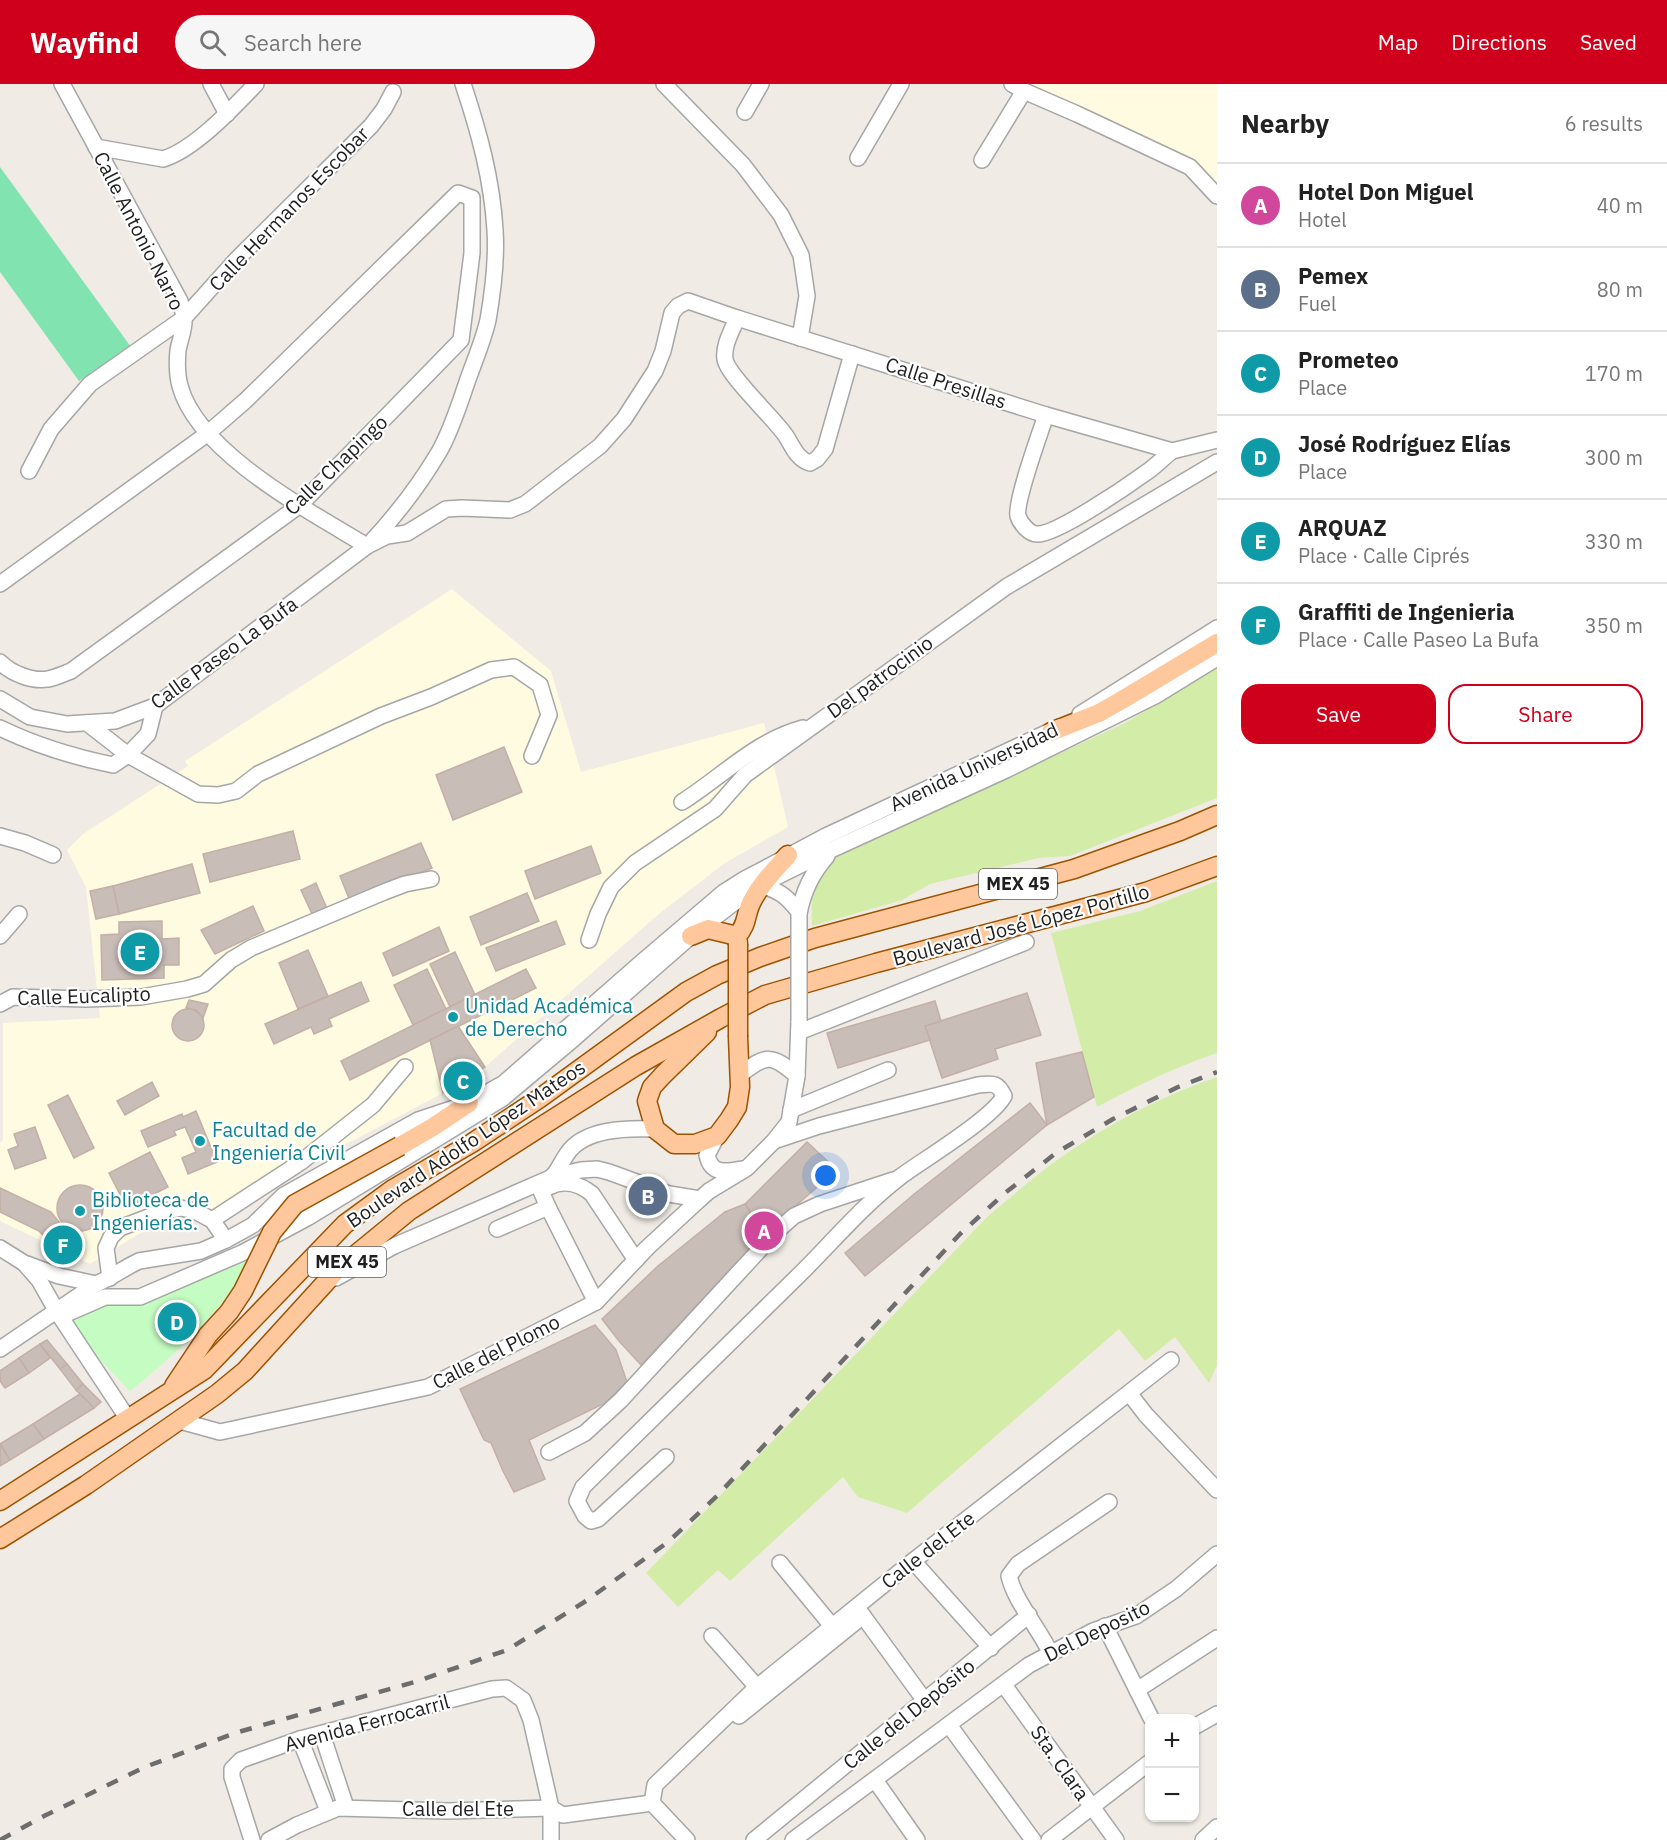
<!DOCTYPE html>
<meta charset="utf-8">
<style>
:root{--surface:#fff;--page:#f6f6f6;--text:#222;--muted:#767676;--line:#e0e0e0;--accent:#cf001b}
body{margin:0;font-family:"IBM Plex Sans",sans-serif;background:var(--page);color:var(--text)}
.controls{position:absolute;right:18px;bottom:18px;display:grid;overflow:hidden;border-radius:12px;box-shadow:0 2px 4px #0004}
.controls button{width:54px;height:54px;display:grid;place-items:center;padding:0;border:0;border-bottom:2px solid var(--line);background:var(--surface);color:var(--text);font:30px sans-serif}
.you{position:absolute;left:826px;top:1092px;width:21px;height:21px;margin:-15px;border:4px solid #fff;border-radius:50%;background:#1a73e8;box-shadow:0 0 0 9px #1a73e833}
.badge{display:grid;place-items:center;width:39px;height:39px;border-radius:50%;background:var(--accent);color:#fff;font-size:20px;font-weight:700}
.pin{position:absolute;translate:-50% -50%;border:3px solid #fff;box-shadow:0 2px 6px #0006}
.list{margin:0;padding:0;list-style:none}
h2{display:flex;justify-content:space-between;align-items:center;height:78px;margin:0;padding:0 24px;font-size:26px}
h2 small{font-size:20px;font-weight:400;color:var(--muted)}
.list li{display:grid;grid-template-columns:39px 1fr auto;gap:18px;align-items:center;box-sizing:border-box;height:84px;padding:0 24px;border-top:2px solid var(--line)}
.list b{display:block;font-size:22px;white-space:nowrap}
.list p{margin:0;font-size:20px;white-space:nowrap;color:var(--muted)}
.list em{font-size:20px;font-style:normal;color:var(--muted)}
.actions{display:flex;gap:12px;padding:18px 24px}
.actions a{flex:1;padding:14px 0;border:2px solid var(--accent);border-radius:18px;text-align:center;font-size:21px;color:var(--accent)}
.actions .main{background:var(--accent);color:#fff}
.icon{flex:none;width:33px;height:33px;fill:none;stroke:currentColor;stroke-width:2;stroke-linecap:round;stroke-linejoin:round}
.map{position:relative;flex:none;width:1217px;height:1756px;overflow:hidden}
header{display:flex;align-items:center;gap:36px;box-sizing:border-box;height:84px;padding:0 30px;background:var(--accent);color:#fff}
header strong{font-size:28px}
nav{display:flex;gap:33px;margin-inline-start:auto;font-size:21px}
.search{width:420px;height:54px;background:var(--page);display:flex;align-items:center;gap:15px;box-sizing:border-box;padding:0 21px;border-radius:33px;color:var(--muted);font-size:22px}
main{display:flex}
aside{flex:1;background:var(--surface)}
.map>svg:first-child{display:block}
</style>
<header>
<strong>Wayfind</strong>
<div class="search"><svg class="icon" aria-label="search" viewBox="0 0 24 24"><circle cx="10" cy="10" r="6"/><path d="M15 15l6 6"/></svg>Search here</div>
<nav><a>Map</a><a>Directions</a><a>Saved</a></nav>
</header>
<main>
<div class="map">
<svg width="1217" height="1756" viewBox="0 0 1217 1756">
<rect width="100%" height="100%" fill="#f0ebe5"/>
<g fill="#fffbe0">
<polygon points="1032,0 1217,0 1217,103 1194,79"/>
<polygon points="452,505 551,587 581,688 764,639 788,743 725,779 660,829 485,983 443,1009 316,1076 221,1137 198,1122 149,1144 90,1180 0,1137 0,1059 3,1056 3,939 100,934 86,803 67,766 83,750 188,682 185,677"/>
</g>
<g fill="#d3eda9">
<path d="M1217 584V714L1070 772 1039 774 930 800 902 816 812 842C811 810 812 798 835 774L1125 639Z"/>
<path d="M1217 797V969C1175 983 1136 1002 1097 1023L1051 849 1140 827Z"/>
<path d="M1217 993V1281L1209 1299 1175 1253 1145 1277 1119 1245 907 1429 858 1413 843 1393 730 1497 718 1486 678 1523 646 1489 988 1132C1007 1116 1026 1100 1045 1085 1097 1046 1156 1014 1217 993Z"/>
</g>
<path fill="#c4fcc1" d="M259 1161C230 1220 181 1266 130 1307L60 1234Z"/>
<polygon fill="#80e3b0" points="0,83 131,263 79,297 0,188"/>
<g fill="#c9bdb8" stroke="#c3afa7" stroke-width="1.5">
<polygon points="504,663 522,708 453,736 436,691"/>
<polygon points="293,747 300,775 210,798 203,770"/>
<polygon points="421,759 432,784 350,817 340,792"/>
<polygon points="591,762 601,789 535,815 525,787"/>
<polygon points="192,780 200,809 119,830 113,802"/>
<polygon points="316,799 328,827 313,832 301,806"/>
<polygon points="113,802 119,830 96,835 90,807"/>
<polygon points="527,809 539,837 481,861 470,833"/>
<polygon points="253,822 264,847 215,870 201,846"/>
<polygon points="162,837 162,855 179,854 179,881 164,881 164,894 102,896 101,851 119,850 119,838"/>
<polygon points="556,837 565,860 496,887 486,864"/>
<polygon points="439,843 449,867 393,892 383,869"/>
<polygon points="308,866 328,912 298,925 279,879"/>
<polygon points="455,868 475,911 450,923 430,880"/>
<polygon points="427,885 446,925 413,941 394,901"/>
<polygon points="526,885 536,904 350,996 341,977"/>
<polygon points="361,898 369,917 329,935 332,942 314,950 311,943 274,960 265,940"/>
<polygon points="1027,909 1041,951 995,965 998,975 942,994 925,942"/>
<polygon points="189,916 208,920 203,934 196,926 186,924"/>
<polygon points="935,917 941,937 925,942 930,956 838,984 827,949"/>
<circle cx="188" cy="941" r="16"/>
<polygon points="458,942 485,983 443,1009 430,956"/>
<polygon points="1082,968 1094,1013 1047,1041 1036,979"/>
<polygon points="152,998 159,1012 125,1031 117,1017"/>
<polygon points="68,1011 94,1064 74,1074 48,1021"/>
<polygon points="1030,1019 1047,1041 865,1192 845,1169 913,1111"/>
<polygon points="196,1027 217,1078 188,1090 182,1074 196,1068 185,1043 174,1047 176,1051 148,1063 141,1047 182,1030 183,1033"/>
<polygon points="35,1043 46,1074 15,1085 8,1066 18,1062 14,1050"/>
<polygon points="807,1058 837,1086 764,1149 745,1120"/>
<polygon points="150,1068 168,1103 127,1124 109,1089"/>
<circle cx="80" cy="1124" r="23"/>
<polygon points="0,1104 51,1128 72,1154 58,1164 53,1162 39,1147 0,1128"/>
<polygon points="745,1120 764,1149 641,1281 619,1257 602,1235 658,1182 725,1128"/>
<polygon points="595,1241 616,1266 627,1298 605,1319 529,1356 545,1395 514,1408 503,1387 491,1359 484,1356 460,1305"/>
<polygon points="47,1256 67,1280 60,1285 40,1260"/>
<polygon points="40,1260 50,1274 29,1289 19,1274"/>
<polygon points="19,1274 29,1289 5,1304 0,1297 0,1287"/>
<polygon points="67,1280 83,1300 76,1306 60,1285"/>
<polygon points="83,1300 101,1318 94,1324 76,1306"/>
<polygon points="80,1310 94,1324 44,1355 33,1340"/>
<polygon points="33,1340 44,1355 10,1376 0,1360"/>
<polygon points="0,1360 10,1376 0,1382"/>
</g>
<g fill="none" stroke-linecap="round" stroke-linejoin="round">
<defs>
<g id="minor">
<path d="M62 0 180 217C181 222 184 229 184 234 185 245 180 255 178 266 177 277 177 291 180 302 198 369 311 428 367 462"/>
<polyline points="211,0 227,30"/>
<polyline points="664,0 743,81 781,131 801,171 807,212 800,254"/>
<polyline points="1012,0 1024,7 1077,30 1190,83 1217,112"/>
<polyline points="745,28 761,0"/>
<path d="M96 63 163 75C194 66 234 23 256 0"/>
<polyline points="858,74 901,0"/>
<polyline points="982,76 1024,7"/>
<path d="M737 234C732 247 723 261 725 275 727 291 774 334 786 352 793 363 797 375 810 379L817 375 825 365 852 270"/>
<path d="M1046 331C1040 349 1015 418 1018 432 1020 439 1029 450 1037 450 1056 451 1126 403 1144 390 1154 384 1163 374 1172 367"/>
<polyline points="29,387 51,345 90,300 184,234 237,175 371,42 384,25 393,8"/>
<path d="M373 456C398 429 420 400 439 368 451 347 458 324 466 301 473 280 483 258 488 236 493 207 497 176 495 146 492 95 479 48 463 0"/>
<path d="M0 500 207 350 245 317 458 109 472 114V169L461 256 300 421 71 587C63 590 55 594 48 595 32 598 11 589 0 578"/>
<polyline points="0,615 30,633 67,640 115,637 155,622 367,462 387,452 407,449 446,425 462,424 510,426 525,420 600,362 624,335 655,287 663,267 672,229 678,222 688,217 737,234 1046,331 1172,367 1217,356"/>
<polyline points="1080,630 1217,544"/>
<polyline points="87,639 128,671 198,710 218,711 236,707 258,690 273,683 381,632 431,613 491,586 514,583 540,601 549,631 532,672"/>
<path d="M0 644C35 661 74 673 113 681L128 671 148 650 155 622"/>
<path d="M682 718C723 692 755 657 803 644"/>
<polyline points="0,752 25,759 53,771"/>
<path d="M756 800C778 806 785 810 799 828"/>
<path d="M799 830C803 807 812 789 827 772"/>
<polyline points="0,852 19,830"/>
<polyline points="589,856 598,830 611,803 635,779 715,725 745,691 1006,503 1217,378"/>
<polyline points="0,920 13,913 86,915 141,913 187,905 204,900 231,876 251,864 384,808 405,800 431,795"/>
<polyline points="799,948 1026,858"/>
<path d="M740 991C766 970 772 970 797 992"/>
<polyline points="791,1026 888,986"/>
<path d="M717 1052 707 1071C711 1091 726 1088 742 1085"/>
<path d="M549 1103C564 1095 580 1100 592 1110L636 1176"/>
<polyline points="212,1136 301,1078 373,1021 405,983"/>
<polyline points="497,1145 548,1123"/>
<polyline points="0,1164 24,1179 39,1196 56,1226 128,1335"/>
<polyline points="27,1180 59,1192 96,1200"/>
<polyline points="110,1194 106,1164 111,1153 120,1144 164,1127 181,1124 195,1127 212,1136 226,1156"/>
<polyline points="336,1194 394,1162 555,1092 581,1086 597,1085 609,1088 669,1110 700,1115 709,1107 747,1084 774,1057 789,1038 797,992 799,937"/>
<path d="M596 1218 548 1123 541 1107 544 1099C558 1090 558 1083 567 1070 584 1044 628 1044 655 1045"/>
<polyline points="66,1230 105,1213 140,1213 242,1169 307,1134 503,1014 571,957 691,852 731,821 760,801 833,765 1006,686 1155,612 1217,574"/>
<path d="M0 1265 96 1200C111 1194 124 1184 139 1177L201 1167 226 1156 253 1141 284 1111 418 1036 469 1019 504 999 642 878 724 808 743 796 826 752 1059 643"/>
<polyline points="1129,1309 1146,1331 1217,1406"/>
<polyline points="180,1337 220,1348 428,1303 596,1218 647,1164 700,1115"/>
<polyline points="549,1368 585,1349 621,1316 777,1147 794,1132 820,1120 893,1096"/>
<path d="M666 1373 598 1435 591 1437 585 1432 577 1417 583 1403 593 1393C660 1327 728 1261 795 1195 830 1161 861 1123 900 1093 923 1076 993 1034 1004 1012 997 997 992 1000 978 1001L819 1042 774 1057"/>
<polyline points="913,1477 991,1564"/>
<polyline points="780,1479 832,1542"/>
<polyline points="858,1525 925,1617"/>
<polyline points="1105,1542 1151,1634"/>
<polyline points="712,1552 757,1603"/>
<path d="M1051 1570C1039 1544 1015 1518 1009 1492L1018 1480 1109 1418"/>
<polyline points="1004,1601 1116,1756"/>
<polyline points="1137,1606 1217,1554"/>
<polyline points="739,1632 863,1532"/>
<polyline points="949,1641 1033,1756"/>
<polyline points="1194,1643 1217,1630"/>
<polyline points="322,1650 346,1723"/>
<polyline points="300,1655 328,1727"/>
<polyline points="875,1696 917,1756"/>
<polyline points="252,1756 232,1693 232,1685 241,1676 300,1655 492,1605 506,1604 523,1616 531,1636 551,1724 551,1756"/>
<polyline points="269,1756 297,1741 338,1724 448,1727 551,1724 563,1731 652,1719"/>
<polyline points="687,1756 652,1719 655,1701 757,1603 913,1477 1171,1276"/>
<polyline points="754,1756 1029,1531"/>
<polyline points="793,1756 1029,1581 1093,1547 1136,1532 1176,1505 1217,1470"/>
<polyline points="1049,1756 1150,1678"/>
<polyline points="1203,1756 1217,1743"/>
</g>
<g id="major">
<polyline points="1051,648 1099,629 1122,616 1217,559"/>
<polyline points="691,852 708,845 737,852"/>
<path d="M738 860 737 852C748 840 745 830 752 817 761 799 775 786 788 771"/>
<polyline points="707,948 663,991 652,1003 647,1017 655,1045 674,1060 695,1060 717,1052 729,1036 737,1023 740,1003 738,953"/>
<polyline points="400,1062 433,1043 469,1019"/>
<polyline points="174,1302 208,1251"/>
<polyline points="0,1417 204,1286 345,1140 393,1105 472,1059 540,1014 686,908 717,891 760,873 815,854 1074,785 1180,747 1217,731"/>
<polyline points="0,1455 86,1401 217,1310 245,1287 337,1186 409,1127 636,982 721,934 765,911 876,879 1146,808 1217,782"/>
</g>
</defs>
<use href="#minor" stroke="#a6a6a6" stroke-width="18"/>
<use href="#major" stroke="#9b5300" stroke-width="21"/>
<use href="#minor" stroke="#fff" stroke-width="15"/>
<use href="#major" stroke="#ffc79c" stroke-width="18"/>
<polyline stroke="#6d6d6d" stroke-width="4.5" stroke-dasharray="12 12" stroke-linecap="butt" points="0,1756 46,1731 145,1683 235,1649 418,1597 507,1566 586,1517 668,1458 717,1412 960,1150 1005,1109 1056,1069 1113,1035 1178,1003 1217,988"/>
<defs>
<polyline id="minor-bridge" points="799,830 799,937"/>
<g id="major-bridge">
<polyline points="738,953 738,860"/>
<polyline points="208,1251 229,1228 243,1207 272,1148 295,1120 400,1062"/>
</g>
</defs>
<use href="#minor-bridge" stroke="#a6a6a6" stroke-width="18" stroke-linecap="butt"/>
<use href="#major-bridge" stroke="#9b5300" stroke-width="21" stroke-linecap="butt"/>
<use href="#minor-bridge" stroke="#fff" stroke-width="15"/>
<use href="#major-bridge" stroke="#ffc79c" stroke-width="18"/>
</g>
<g fill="#0f9aa8" stroke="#fff" stroke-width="2">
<circle cx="453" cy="933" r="6"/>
<circle cx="200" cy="1057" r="6"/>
<circle cx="80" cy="1127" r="6"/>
</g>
<g text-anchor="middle" stroke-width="4.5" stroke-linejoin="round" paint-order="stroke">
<g fill="#fff" stroke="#626262" stroke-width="1.5">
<rect x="979" y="785" width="78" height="30" rx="4.5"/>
<rect x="308" y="1163" width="78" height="30" rx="4.5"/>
</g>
<g font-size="18" font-weight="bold" fill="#1f1f1f">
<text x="1018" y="806">MEX 45</text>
<text x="347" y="1184">MEX 45</text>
</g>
<g font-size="20" fill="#1f1f1f" stroke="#fff">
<text transform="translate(289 125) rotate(-46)" y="7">Calle Hermanos Escobar</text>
<text transform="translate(139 147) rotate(63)" y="7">Calle Antonio Narro</text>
<text transform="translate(946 299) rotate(18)" y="7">Calle Presillas</text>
<text transform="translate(336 381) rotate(-44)" y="7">Calle Chapingo</text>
<text transform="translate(224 569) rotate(-36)" y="7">Calle Paseo La Bufa</text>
<text transform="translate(880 593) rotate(-36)" y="7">Del patrocinio</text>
<text transform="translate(974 683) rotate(-25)" y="7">Avenida Universidad</text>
<text transform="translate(1021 841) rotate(-15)" y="7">Boulevard José López Portillo</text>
<text transform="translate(84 912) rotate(-2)" y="7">Calle Eucalipto</text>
<text transform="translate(466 1060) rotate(-34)" y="7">Boulevard Adolfo López Mateos</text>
<text transform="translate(496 1268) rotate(-27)" y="7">Calle del Plomo</text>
<text transform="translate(928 1466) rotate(-38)" y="7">Calle del Ete</text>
<text transform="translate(1097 1547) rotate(-26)" y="7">Del Deposito</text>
<text transform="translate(909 1630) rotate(-39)" y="7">Calle del Depósito</text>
<text transform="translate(367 1639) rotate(-15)" y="7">Avenida Ferrocarril</text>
<text transform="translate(1060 1679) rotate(55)" y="7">Sta. Clara</text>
<text x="458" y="1732">Calle del Ete</text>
</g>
<g font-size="20" fill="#0d838f" stroke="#fff" text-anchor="start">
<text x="465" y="929">Unidad Académica<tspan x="465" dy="23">de Derecho</tspan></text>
<text x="212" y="1053">Facultad de<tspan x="212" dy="23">Ingeniería Civil</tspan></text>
<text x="92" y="1123">Biblioteca de<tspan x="92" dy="23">Ingenierías.</tspan></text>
</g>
</g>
</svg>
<div class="controls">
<button>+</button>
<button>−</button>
</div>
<div class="you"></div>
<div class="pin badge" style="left:764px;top:1147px;background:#d1479c">A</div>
<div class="pin badge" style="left:648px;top:1112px;background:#5c6f8a">B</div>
<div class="pin badge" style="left:463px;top:997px;background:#0f9aa8">C</div>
<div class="pin badge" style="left:177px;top:1238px;background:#0f9aa8">D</div>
<div class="pin badge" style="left:140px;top:868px;background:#0f9aa8">E</div>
<div class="pin badge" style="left:63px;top:1161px;background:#0f9aa8">F</div>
</div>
<aside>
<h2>Nearby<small>6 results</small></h2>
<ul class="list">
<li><span class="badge" style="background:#d1479c">A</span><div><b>Hotel Don Miguel</b><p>Hotel</p></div><em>40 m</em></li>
<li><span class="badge" style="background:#5c6f8a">B</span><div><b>Pemex</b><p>Fuel</p></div><em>80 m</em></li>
<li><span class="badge" style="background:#0f9aa8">C</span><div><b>Prometeo</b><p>Place</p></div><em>170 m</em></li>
<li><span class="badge" style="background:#0f9aa8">D</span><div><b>José Rodríguez Elías</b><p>Place</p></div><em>300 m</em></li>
<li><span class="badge" style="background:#0f9aa8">E</span><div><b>ARQUAZ</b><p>Place · Calle Ciprés</p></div><em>330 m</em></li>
<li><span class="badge" style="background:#0f9aa8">F</span><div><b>Graffiti de Ingenieria</b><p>Place · Calle Paseo La Bufa</p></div><em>350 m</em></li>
</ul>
<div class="actions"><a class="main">Save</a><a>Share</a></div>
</aside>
</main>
